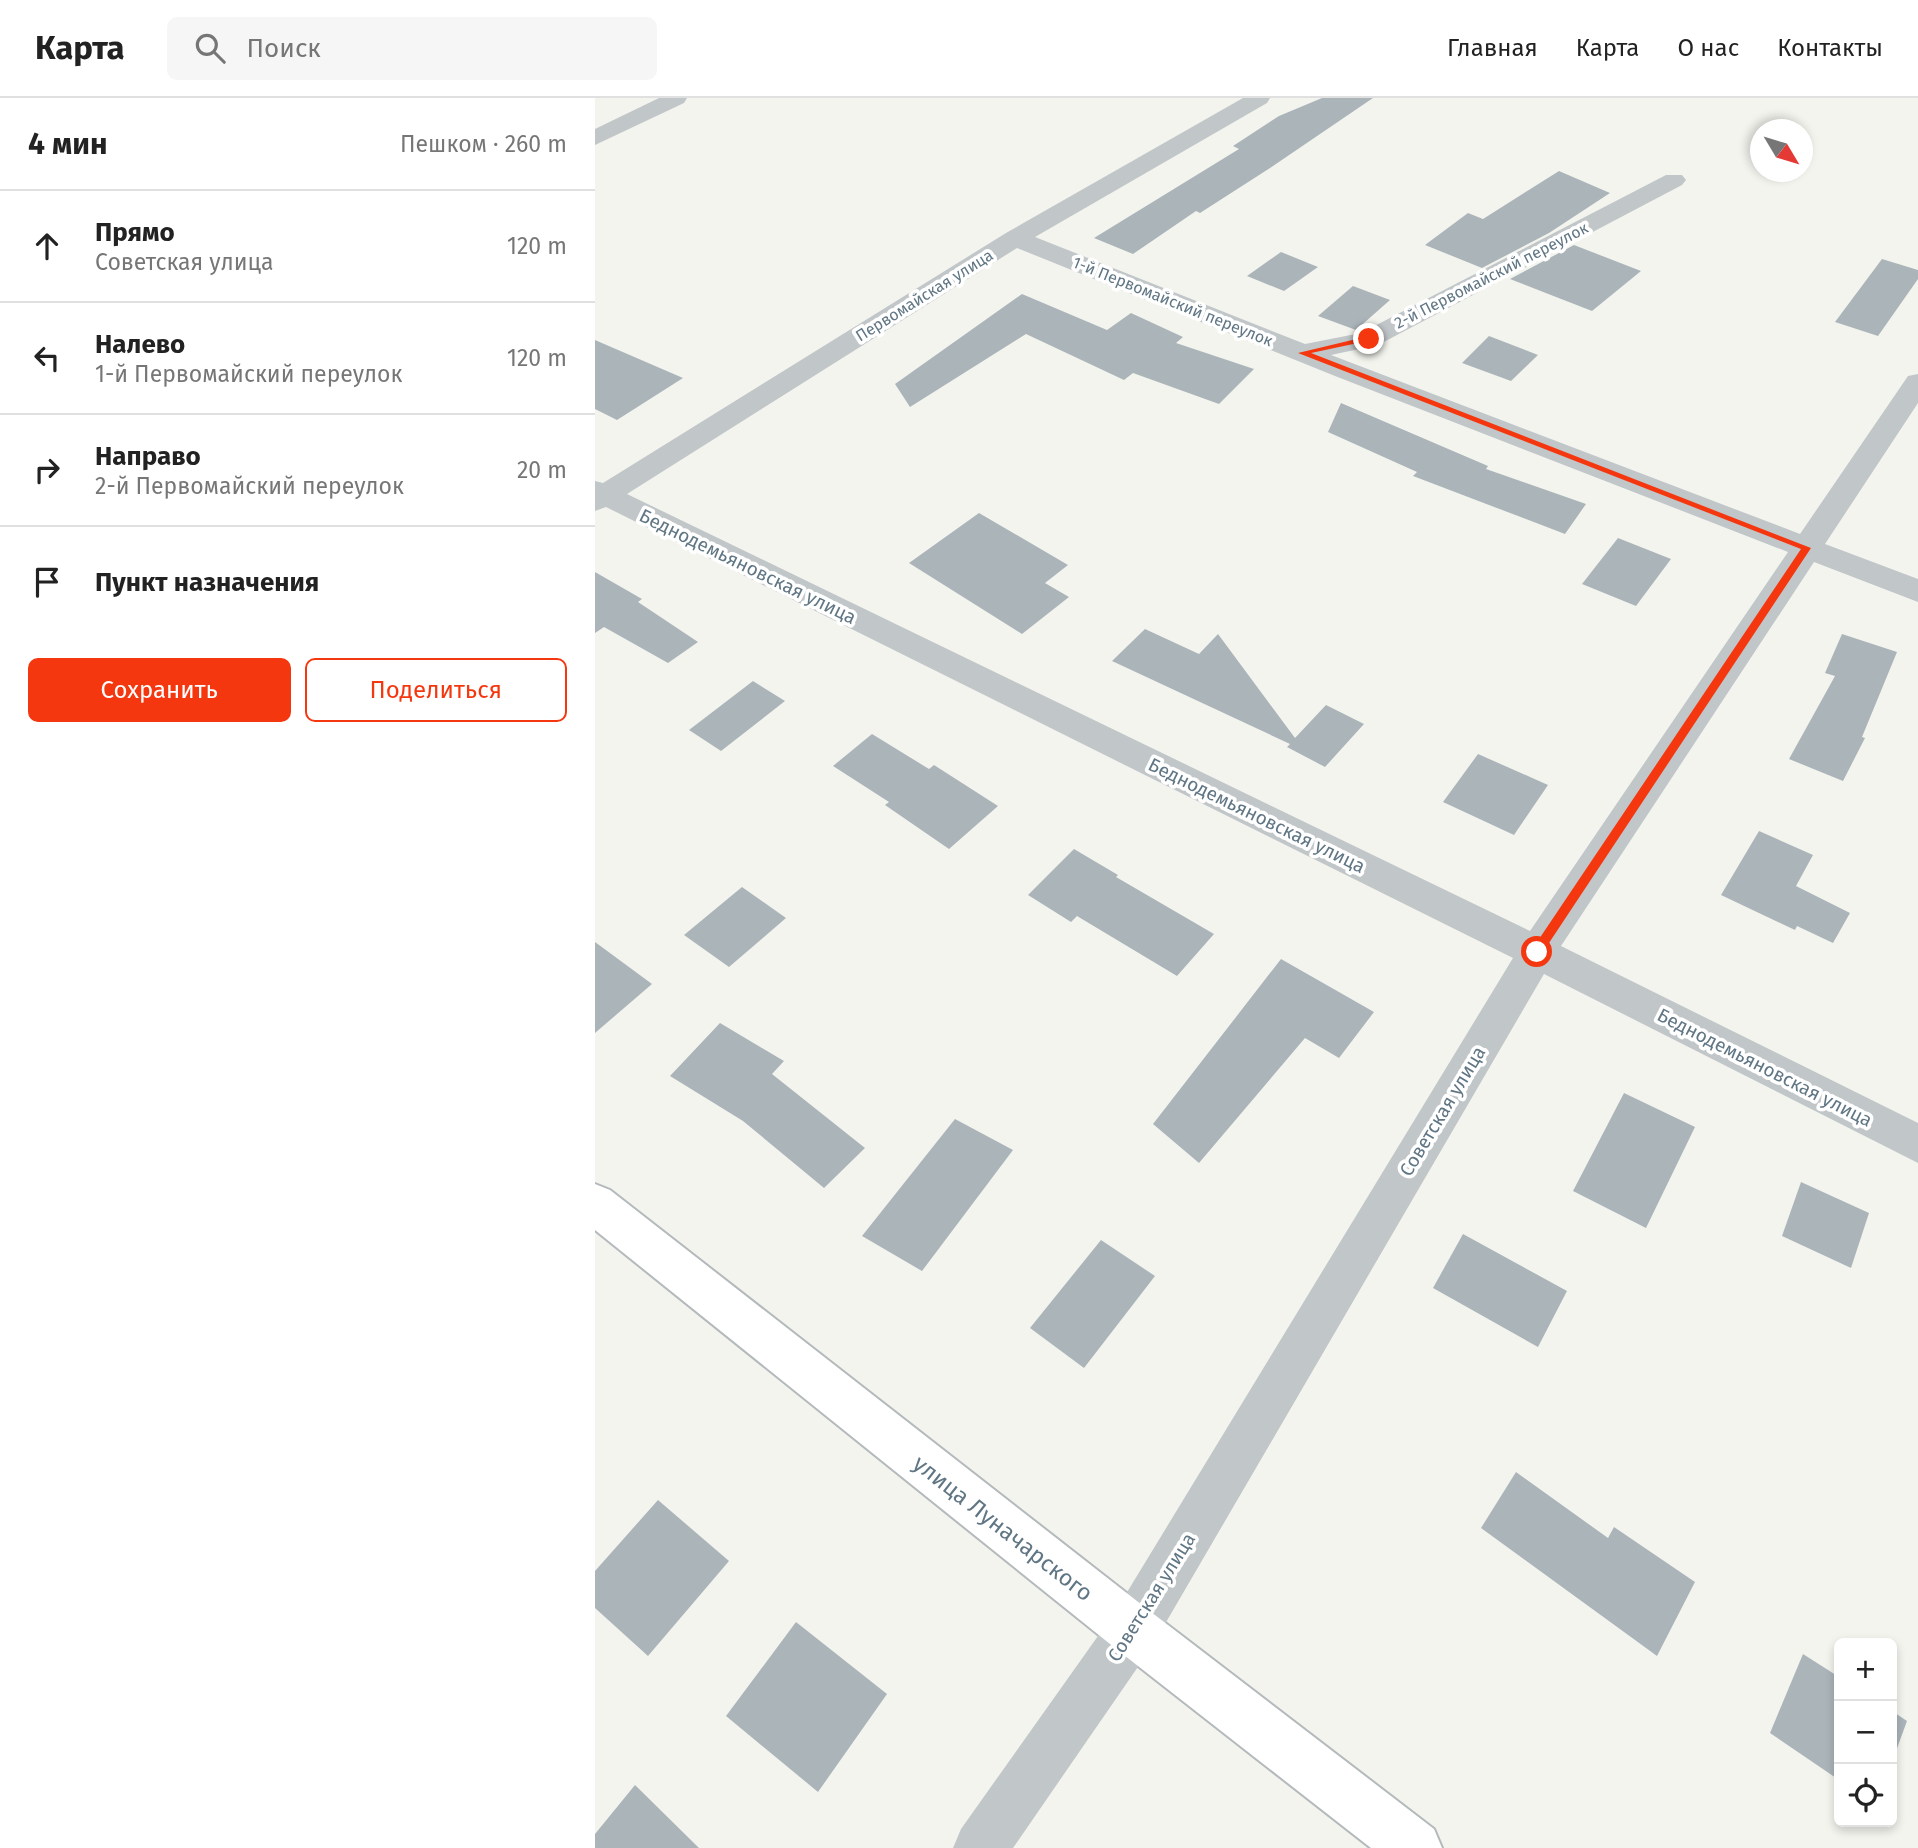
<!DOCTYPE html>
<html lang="ru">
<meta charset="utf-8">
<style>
:root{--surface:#fff;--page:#f6f6f6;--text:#222;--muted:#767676;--line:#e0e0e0;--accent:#f5370f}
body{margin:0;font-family:"Fira Sans",sans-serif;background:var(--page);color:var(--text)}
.controls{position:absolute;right:21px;bottom:21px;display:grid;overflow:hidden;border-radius:10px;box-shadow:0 4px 10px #0003}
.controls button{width:63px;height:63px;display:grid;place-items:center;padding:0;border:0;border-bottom:2px solid var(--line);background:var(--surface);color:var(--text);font:35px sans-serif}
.compass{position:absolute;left:1155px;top:21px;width:63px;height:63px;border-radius:50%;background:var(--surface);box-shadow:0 4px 10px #0003;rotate:128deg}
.stop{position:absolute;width:21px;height:21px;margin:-16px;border:5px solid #f5370f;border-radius:50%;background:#fff}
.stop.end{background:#f5370f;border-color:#fff;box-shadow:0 2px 7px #0008}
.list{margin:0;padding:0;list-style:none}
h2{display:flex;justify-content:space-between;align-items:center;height:91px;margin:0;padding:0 28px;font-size:30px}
h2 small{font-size:23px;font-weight:400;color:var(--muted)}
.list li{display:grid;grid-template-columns:46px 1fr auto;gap:21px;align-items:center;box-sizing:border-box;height:112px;padding:0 28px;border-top:2px solid var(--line)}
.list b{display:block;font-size:26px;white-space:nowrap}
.list p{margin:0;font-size:23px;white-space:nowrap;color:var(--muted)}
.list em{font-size:23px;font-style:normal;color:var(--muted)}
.actions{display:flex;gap:14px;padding:21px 28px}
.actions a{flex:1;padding:16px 0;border:2px solid var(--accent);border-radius:10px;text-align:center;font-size:24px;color:var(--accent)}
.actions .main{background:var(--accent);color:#fff}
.icon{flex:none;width:38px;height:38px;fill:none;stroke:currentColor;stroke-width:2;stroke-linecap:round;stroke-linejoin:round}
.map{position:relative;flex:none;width:1323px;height:1750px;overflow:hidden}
header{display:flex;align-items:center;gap:42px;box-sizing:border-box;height:98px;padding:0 35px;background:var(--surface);border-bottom:2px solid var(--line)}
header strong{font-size:33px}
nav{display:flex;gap:38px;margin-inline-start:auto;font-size:24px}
.search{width:490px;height:63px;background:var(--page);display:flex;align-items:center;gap:18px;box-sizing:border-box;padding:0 24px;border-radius:10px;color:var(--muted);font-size:26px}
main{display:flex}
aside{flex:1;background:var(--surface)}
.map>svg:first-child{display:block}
</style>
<header>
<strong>Карта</strong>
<div class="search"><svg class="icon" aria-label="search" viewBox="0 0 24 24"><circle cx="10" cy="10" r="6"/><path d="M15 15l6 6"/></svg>Поиск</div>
<nav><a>Главная</a><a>Карта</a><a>О нас</a><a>Контакты</a></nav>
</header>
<main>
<aside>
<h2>4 мин<small>Пешком · 260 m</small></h2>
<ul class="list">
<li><svg class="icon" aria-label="ahead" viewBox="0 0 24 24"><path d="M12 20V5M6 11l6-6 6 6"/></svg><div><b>Прямо</b><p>Советская улица</p></div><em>120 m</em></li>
<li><svg class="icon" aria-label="left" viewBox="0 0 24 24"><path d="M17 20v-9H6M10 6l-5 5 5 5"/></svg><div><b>Налево</b><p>1-й Первомайский переулок</p></div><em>120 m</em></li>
<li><svg class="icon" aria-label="right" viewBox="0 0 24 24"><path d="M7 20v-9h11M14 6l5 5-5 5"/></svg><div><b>Направо</b><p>2-й Первомайский переулок</p></div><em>20 m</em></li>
<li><svg class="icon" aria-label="arrive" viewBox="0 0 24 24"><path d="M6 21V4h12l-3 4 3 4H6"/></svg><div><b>Пункт назначения</b></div></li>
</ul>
<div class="actions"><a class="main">Сохранить</a><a>Поделиться</a></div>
</aside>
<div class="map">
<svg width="1323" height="1750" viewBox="0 0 1323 1750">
<rect width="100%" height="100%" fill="#f4f4ef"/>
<g fill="#abb5b9">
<polygon points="727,0 778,0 678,68 605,115 601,113 538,156 499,140 644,51 638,48 684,18"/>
<polygon points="964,73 1015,95 954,135 887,170 830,147 873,115 888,121"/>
<polygon points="979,147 1046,173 997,213 915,181"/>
<polygon points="686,154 723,169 689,193 652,178"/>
<polygon points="1287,161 1323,172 1323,181 1283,238 1240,224"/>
<polygon points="758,188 795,202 761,232 723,218"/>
<polygon points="427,196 512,232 536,215 588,239 581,245 659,271 624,306 538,275 529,282 431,236 315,309 300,286"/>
<polygon points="894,238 943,257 916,283 867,265"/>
<polygon points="0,242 88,280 22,322 0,311"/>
<polygon points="746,305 893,368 891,371 991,406 970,436 818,378 822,374 733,334"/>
<polygon points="384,415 473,467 450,485 474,499 427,536 314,465"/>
<polygon points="1023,440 1076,461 1041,508 987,486"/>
<polygon points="0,474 47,501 43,504 103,544 73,565 9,529 0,535"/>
<polygon points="550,531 604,556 623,536 700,640 731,607 769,626 730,669 692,649 695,646 517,563"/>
<polygon points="1247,536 1302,554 1267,639 1270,640 1248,683 1194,661 1240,578 1230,575"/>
<polygon points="158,583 190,603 126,653 94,632"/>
<polygon points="277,636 334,671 339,667 403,708 354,751 290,707 294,704 238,668"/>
<polygon points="883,656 953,687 919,737 848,704"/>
<polygon points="1164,733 1218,757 1201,788 1255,815 1238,845 1202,828 1200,832 1126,797"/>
<polygon points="479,751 523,777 521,779 619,836 582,878 482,818 476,824 433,797"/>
<polygon points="147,789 191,820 134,869 89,837"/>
<polygon points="0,844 57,886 0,935"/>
<polygon points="686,861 779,914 744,960 710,940 604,1065 558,1026"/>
<polygon points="125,925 189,963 177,976 270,1050 229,1090 148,1023 75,978"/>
<polygon points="1029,995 1100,1029 1051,1130 978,1093"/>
<polygon points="360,1021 418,1052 327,1173 267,1138"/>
<polygon points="1206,1084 1274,1115 1256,1170 1187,1138"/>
<polygon points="868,1136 972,1193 943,1249 838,1190"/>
<polygon points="506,1142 560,1178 489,1270 435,1230"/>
<polygon points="921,1374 1013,1440 1019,1429 1100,1484 1062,1558 886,1430"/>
<polygon points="63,1402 134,1463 53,1558 0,1510 0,1473"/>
<polygon points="201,1524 292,1596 223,1694 131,1618"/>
<polygon points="1208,1556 1244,1579 1244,1682 1175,1635"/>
<polygon points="1297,1613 1312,1623 1297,1664"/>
<polygon points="40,1687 104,1750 0,1750 0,1736"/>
</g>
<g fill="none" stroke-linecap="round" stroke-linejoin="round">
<defs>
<polygon id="major" points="0,1086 15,1092 556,1514 839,1731 847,1750 776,1750 520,1550 0,1132"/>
</defs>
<use href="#major" stroke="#b4b9bc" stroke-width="4"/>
<g fill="#c1c6c9" fill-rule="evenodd">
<polygon points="64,0 92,0 89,5 0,47 0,31"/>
<path d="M648 0H675L672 5 440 139 710 246 766 235 1071 77H1087L1091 82 1087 87 783 247 736 257 1205 436 1313 278 1323 276V305L1230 446 1323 481V504L1219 464 966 848 1323 1025V1065L949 876 556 1550 418 1750H358L366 1731 520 1514 918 860 11 409 0 413V383L8 385 411 135ZM422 150 740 278 1193 454 935 833 32 396Z"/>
</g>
<use href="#major" fill="#fff" fill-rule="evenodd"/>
</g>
<polygon fill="#f5370f" points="774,238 777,242 716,255 1216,450 946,857 942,858 936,854 938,850 1206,451 703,255"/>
<g text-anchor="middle" stroke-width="7" stroke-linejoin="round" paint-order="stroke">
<g font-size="16" fill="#607684" stroke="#fff">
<text transform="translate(896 177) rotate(-27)" y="6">2-й Первомайский переулок</text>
<text transform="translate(329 197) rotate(-32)" y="6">Первомайская улица</text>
<text transform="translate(578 203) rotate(22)" y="6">1-й Первомайский переулок</text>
</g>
<g font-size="19" fill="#607684" stroke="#fff">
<text transform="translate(153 468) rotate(26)" y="7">Беднодемьяновская улица</text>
<text transform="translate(662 717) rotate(26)" y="7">Беднодемьяновская улица</text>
<text transform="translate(1170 969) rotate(27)" y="7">Беднодемьяновская улица</text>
<text transform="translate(847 1013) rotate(-59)" y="7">Советская улица</text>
<text transform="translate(556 1499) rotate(-58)" y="7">Советская улица</text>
</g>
<g font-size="23" fill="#607684" stroke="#fff">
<text transform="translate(408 1430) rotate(38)" y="8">улица Луначарского</text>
</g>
</g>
</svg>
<div class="controls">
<button>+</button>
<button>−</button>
<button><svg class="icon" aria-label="locate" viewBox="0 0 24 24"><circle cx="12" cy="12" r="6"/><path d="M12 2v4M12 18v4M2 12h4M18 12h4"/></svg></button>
</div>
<svg class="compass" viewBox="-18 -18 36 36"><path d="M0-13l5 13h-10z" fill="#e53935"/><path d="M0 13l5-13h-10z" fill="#767676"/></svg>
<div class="stop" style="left:942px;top:854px"></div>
<div class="stop end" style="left:774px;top:241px"></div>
</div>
</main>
